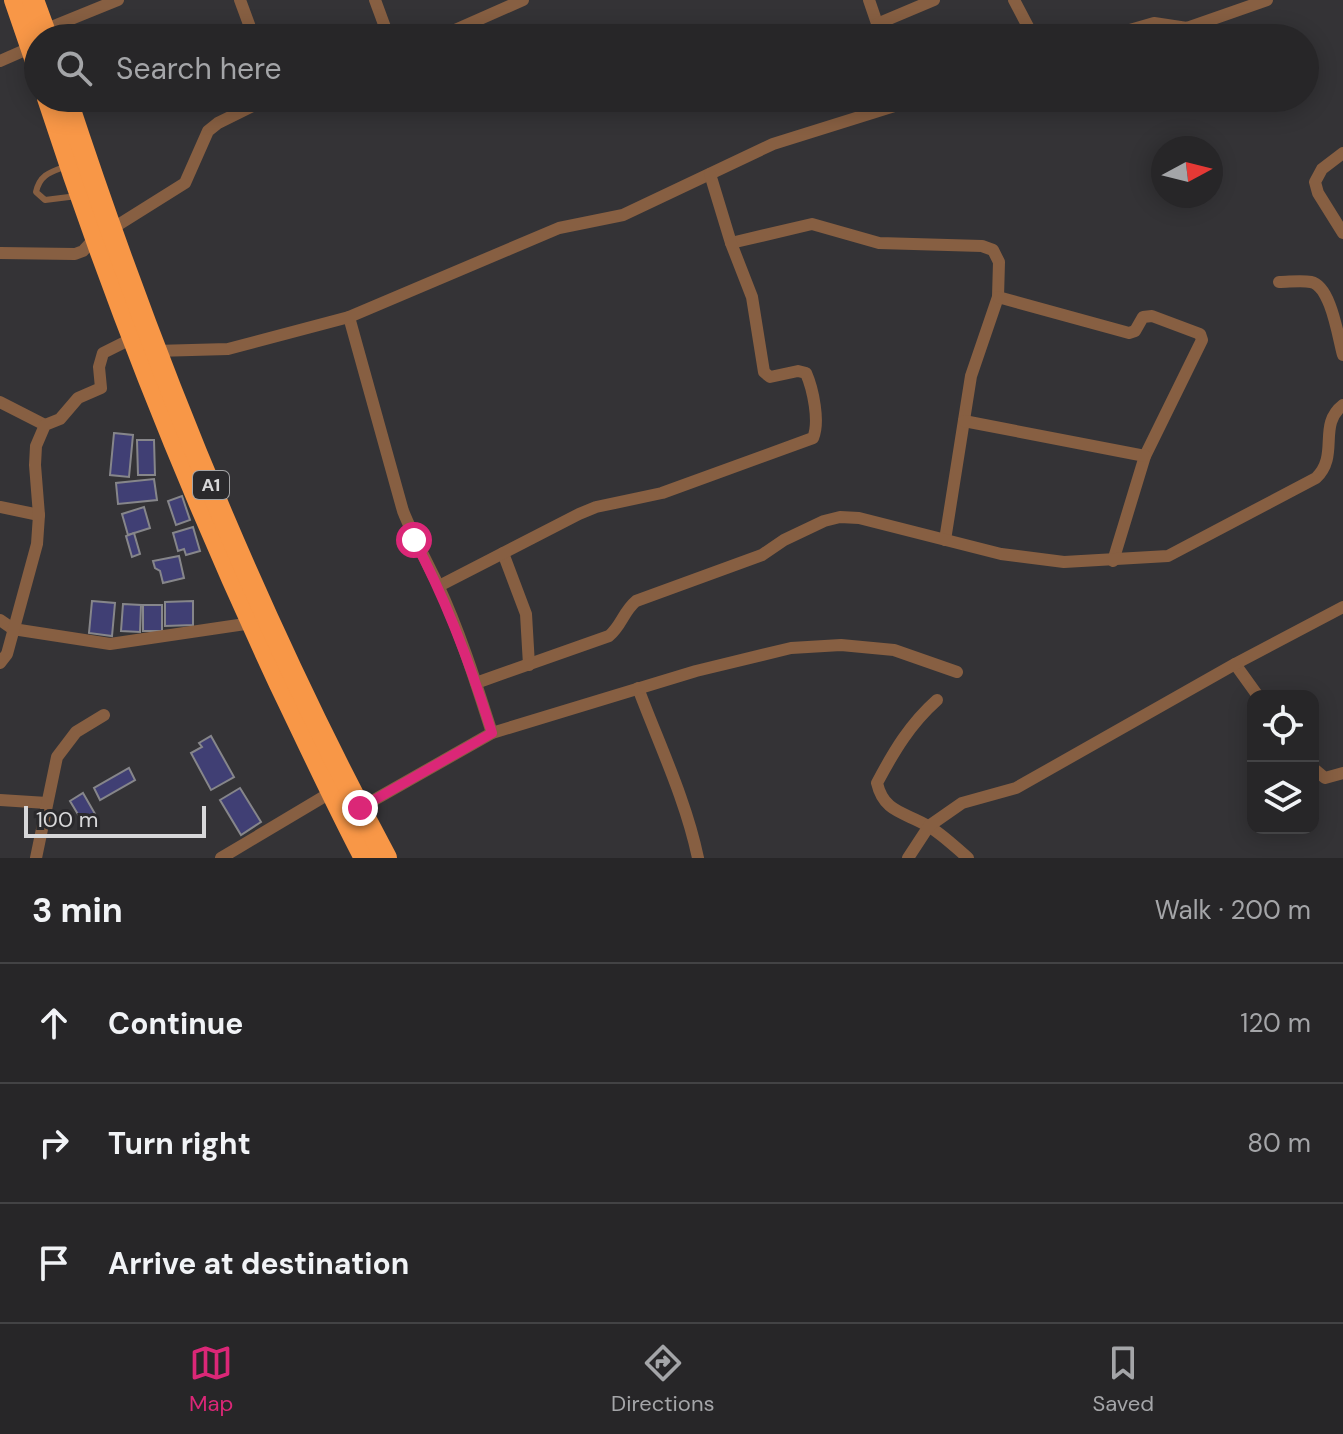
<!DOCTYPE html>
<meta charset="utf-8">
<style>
:root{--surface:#272628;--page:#2f2e30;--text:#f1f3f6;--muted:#a4a5a8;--line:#434345;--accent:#db2777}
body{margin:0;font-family:"DM Sans",sans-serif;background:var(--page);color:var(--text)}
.controls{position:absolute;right:24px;bottom:24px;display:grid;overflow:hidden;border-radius:16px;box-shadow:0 4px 20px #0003}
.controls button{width:72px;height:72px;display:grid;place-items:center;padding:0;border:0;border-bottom:2px solid var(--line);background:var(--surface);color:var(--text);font:40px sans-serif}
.compass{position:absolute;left:1151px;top:136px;width:72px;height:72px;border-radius:50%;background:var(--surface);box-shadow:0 4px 20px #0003;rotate:83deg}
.scale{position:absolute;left:24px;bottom:20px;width:182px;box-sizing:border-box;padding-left:8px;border:4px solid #d8d8da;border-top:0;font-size:22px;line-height:28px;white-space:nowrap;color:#d8d8da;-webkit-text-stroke:6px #2a292c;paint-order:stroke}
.stop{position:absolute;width:24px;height:24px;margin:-18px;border:6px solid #db2777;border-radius:50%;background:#fff}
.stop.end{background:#db2777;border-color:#fff;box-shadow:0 2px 8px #0008}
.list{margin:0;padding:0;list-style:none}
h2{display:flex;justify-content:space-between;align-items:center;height:104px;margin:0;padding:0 32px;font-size:34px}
h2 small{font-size:26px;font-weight:400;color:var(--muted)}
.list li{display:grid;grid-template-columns:52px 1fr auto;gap:24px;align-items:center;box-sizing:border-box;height:120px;padding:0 32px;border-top:2px solid var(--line)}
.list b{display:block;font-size:30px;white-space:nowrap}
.list em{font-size:26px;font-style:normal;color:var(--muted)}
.icon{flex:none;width:44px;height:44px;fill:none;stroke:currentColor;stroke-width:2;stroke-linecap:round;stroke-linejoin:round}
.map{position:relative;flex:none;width:1343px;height:858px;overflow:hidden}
.search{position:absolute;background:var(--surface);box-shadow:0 4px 20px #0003;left:24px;right:24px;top:24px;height:88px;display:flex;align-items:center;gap:20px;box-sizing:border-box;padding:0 28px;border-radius:44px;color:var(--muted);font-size:30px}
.sheet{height:464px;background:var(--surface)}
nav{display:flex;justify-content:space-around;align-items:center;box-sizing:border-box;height:112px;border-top:2px solid var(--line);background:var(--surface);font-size:22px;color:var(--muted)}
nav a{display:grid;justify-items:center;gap:4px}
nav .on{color:var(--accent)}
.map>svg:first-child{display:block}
</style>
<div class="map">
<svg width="1343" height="858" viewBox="0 0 1343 858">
<rect width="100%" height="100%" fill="#343336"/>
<g fill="#403f74" stroke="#86868a" stroke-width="2">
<polygon points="114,433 133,435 129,477 110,475"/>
<polygon points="137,440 154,440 155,475 138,475"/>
<polygon points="154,479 157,500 118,504 116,483"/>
<polygon points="182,496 190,520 176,525 168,501"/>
<polygon points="144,507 150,528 128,535 122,514"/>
<polygon points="193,527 200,551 186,555 184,549 178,551 173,533"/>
<polygon points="134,533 140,554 132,557 126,536"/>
<polygon points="179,556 184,578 163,583 160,571 155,568 153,561"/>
<polygon points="92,601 115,603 112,636 89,633"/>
<polygon points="193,601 193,625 165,626 165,602"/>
<polygon points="123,604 141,605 140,632 121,631"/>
<rect x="143" y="605" width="19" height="26"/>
<polygon points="211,736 234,777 211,790 191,753 202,747 199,743"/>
<polygon points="129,768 135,780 100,800 94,788"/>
<polygon points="240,788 261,822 241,835 220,800"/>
<polygon points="83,793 98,819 85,826 70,801"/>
</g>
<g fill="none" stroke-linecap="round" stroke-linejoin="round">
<path stroke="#875f42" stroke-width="6" d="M67 166C51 172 40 174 36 192L45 200 77 196"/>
<g stroke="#875f42" stroke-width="12">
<polyline points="240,0 254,38"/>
<polyline points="375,0 389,38"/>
<polyline points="869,0 882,38"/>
<polyline points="1014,0 1034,38"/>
<polyline points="877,24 934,0"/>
<polyline points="44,30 118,0"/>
<polyline points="437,38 523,0"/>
<polyline points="1102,38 1154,23 1187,28 1267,0"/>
<polyline points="0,61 32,47"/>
<polyline points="1343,153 1322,169 1315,182 1318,193 1343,233"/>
<polyline points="110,230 185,183 208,131 218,123 269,98"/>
<polyline points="731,243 812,224 879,243 982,246 993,250 999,262 998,297 971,376 945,540"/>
<polyline points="0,253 75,254 83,251 95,238"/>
<path d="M1279 282C1289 282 1301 280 1311 282 1331 286 1338 337 1343 355"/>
<polyline points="998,297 1129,333 1135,331 1143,317 1152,316 1200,334 1202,340 1145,456 1113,561"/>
<path d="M349 317 403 511C413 536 426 560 438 585 460 632 476 683 492 733"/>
<polyline points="155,351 228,349 349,317 559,228 623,215 773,144 920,98"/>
<polyline points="0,402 45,425"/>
<polyline points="964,421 1145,456"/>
<polyline points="0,507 39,515"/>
<polyline points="503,553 526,614 529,665"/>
<path d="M439 586 579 514 596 507 662 493 813 438C820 422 813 389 806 373L798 371 770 377 764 372 752 297 731 243 710 174"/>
<polyline points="0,620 13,629 110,644 252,623"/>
<polyline points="0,663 7,654 37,544 39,515 35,465 36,446 45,425 60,419 78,398 101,388 99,367 103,353 133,338"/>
<polyline points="1235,664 1258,696"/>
<path d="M476 683 609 636C622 625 623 612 636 601L762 555 784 540 824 521 840 517 859 518 1001 554 1064 562 1168 556 1316 478C1340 455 1317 425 1343 405"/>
<path d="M638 688C659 744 686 800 698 858"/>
<path d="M937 700C910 724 894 751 877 783 884 813 905 812 928 826 942 834 955 847 968 858"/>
<polyline points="1313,768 1325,778 1343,773"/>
<polyline points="0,800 47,803"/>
<polyline points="360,808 492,733 696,671 791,648 841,645 894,650 957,672"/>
<polyline points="36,858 57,757 76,732 104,715"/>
<polyline points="221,858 330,793"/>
<polyline points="908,858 929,826 962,803 1016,788 1235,664 1343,607"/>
</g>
<g stroke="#f89747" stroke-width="22">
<polyline points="15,0 38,67"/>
<polyline points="33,0 47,38"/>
<path d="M48 98C113 298 191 493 280 684 308 742 335 801 365 858"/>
<path d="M66 98C152 359 256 616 386 858"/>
</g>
</g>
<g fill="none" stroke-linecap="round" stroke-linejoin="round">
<path stroke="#db2777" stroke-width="10" d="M360 808 492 733C471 666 447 601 414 540"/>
</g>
<g text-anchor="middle" stroke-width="6" stroke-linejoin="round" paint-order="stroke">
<rect fill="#2a292c" stroke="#a4a4a6" stroke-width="2" x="193" y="471" width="36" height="28" rx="6"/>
<g font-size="18" font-weight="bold" fill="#d8d8da">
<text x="211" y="491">A1</text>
</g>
</g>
</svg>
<div class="controls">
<button><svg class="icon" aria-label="locate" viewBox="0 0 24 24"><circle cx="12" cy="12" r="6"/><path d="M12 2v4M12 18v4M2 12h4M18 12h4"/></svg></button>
<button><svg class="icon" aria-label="layers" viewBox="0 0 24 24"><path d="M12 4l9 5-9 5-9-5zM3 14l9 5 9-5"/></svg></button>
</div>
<svg class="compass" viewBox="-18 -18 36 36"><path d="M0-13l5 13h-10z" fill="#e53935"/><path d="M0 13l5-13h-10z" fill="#a4a5a8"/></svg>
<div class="scale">100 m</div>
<div class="stop" style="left:414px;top:540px"></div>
<div class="stop end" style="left:360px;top:808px"></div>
<div class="search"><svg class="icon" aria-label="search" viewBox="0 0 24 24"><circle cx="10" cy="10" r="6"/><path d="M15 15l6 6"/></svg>Search here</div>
</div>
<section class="sheet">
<h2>3 min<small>Walk · 200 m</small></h2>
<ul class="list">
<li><svg class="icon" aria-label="ahead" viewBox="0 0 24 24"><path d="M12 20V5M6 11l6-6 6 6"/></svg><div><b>Continue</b></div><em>120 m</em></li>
<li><svg class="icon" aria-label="right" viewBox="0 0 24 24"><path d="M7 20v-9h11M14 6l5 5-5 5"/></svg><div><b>Turn right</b></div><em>80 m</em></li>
<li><svg class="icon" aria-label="arrive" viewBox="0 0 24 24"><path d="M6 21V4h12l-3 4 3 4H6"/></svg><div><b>Arrive at destination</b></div></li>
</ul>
</section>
<nav>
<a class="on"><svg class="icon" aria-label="map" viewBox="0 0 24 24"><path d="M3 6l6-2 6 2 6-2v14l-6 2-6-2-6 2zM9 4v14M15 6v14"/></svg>Map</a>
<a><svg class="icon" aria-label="directions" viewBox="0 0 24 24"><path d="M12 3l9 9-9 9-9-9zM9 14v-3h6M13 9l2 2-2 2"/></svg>Directions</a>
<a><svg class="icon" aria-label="saved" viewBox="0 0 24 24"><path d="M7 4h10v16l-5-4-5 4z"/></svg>Saved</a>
</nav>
